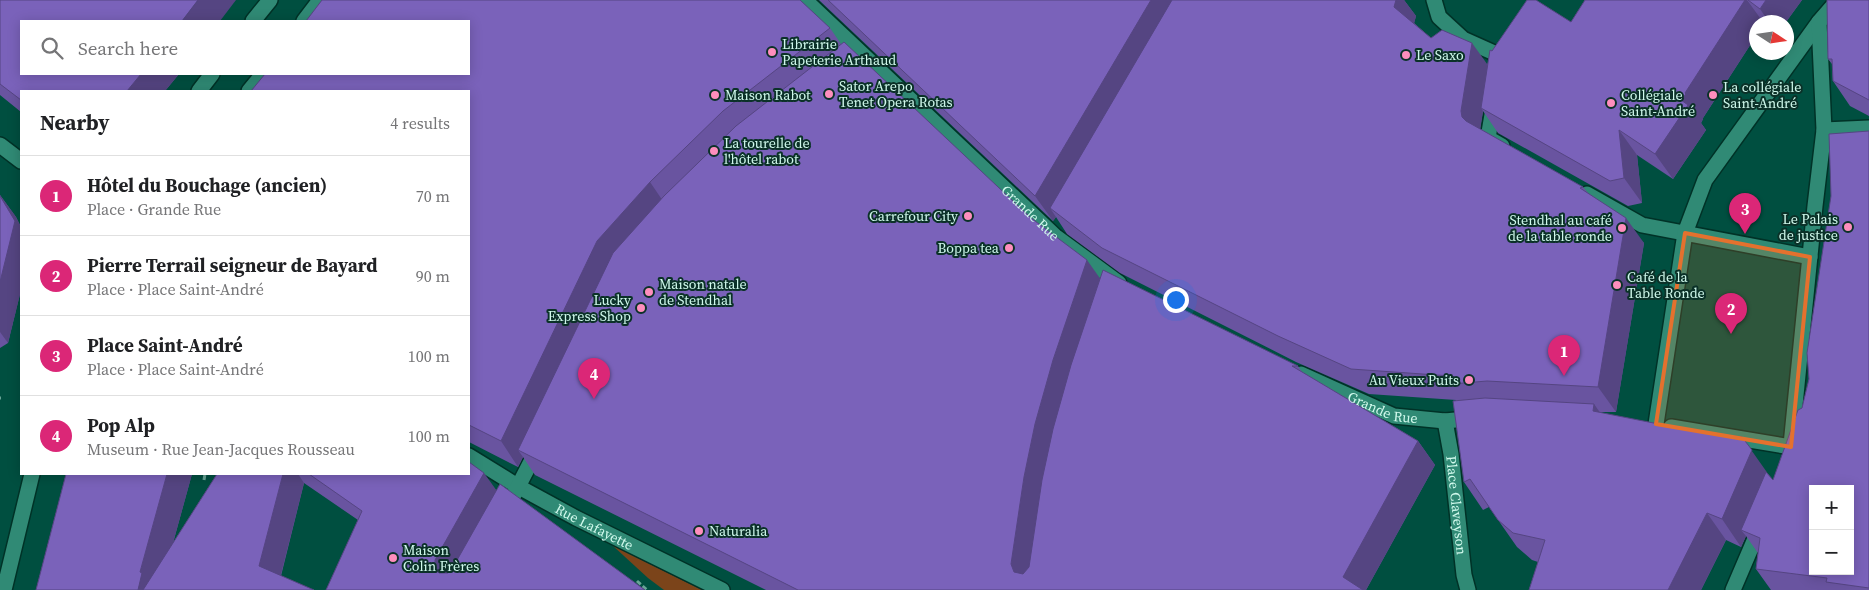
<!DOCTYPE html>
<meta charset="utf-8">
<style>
:root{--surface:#fff;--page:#f2f2f2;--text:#202124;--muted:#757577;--line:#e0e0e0;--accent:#db2777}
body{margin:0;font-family:"Source Serif 4",serif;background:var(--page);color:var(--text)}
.controls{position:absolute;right:15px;bottom:15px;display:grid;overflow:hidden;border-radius:0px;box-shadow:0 2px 12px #0003}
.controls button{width:45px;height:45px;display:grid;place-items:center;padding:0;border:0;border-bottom:1px solid var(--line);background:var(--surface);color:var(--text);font:25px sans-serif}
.compass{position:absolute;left:1749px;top:15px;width:45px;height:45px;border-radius:50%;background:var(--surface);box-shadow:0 2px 12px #0003;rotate:102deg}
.you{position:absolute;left:1175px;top:299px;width:18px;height:18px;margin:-12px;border:4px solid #fff;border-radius:50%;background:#1a73e8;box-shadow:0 0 0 8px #1a73e833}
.badge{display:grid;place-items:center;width:32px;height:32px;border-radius:50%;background:var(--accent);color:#fff;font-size:16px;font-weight:700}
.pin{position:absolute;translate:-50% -41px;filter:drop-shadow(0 1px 2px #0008)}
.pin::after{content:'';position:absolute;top:26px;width:18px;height:15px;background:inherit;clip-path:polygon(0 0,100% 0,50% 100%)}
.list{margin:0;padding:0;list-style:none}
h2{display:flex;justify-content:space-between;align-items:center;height:65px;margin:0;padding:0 20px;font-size:21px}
h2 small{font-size:16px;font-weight:400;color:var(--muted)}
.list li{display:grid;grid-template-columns:32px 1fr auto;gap:15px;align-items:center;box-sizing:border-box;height:80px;padding:0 20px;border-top:1px solid var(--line)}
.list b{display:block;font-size:19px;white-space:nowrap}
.list p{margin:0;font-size:16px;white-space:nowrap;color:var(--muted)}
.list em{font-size:16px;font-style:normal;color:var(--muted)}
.icon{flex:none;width:28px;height:28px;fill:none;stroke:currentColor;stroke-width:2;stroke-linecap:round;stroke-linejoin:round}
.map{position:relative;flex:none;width:1869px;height:590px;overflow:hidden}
.search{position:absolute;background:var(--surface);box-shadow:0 2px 12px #0003;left:20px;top:20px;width:450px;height:55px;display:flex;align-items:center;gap:12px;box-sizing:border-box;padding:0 18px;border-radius:0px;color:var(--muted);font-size:19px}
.panel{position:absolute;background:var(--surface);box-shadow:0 2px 12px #0003;left:20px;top:90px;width:450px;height:385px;border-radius:0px}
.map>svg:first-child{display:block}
</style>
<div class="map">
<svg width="1869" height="590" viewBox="0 0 1869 590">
<rect width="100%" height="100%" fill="#004f40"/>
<polygon fill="#7b441a" points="612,545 702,590 664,590 648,578"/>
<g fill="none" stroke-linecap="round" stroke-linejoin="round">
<defs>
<g id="street">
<path id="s1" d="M805 0 1055 236 1119 283"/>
<polyline points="1434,0 1439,17 1463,39 1501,56 1500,63"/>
<polyline points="253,21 270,0"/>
<polyline points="304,21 320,0"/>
<polyline points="199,91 212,74"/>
<polyline points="249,91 263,74"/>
<polyline points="1494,103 1488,138 1502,146"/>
<polyline points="1824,130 1869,128"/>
<polyline points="0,145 21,161"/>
<polyline points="1587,194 1642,225 1810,257"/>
<path id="s2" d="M1301 374 1394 416 1445 421 1476 418"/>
<path id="s3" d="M1445 421 1451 454 1464 575 1468 590"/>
<polyline points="1656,424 1685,233 1705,180 1819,22 1838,0"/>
<polyline points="1671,427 1791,447"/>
<polyline points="1791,445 1815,206 1824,130 1819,22"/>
<path id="s4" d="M469 456 519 487 576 518 722 590"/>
<polyline points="505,512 538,448"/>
<polyline points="4,590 32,474"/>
<polyline points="1733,590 1760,527"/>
</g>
</defs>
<use href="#street" stroke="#003227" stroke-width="18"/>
<g stroke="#68a496" stroke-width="3" stroke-dasharray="5 2.5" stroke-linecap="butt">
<polyline points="0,398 1,398"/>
<polyline points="204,480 205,474"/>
<polyline points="637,581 647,590"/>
</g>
<use href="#street" stroke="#308a75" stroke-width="15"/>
</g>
<g fill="#6954a0">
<polygon points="0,0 21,74 179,74 165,91 21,91 21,112 0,95"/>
<polygon points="819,0 1404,0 1416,16 1414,23 1431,38 1487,65 1492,51 1571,22 1585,0 1802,0 1786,22 1756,22 1756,36 1703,118 1703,119 1701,123 1706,130 1673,179 1637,155 1642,203 1628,206 1498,133 1483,111 1480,129 1583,187 1588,193 1644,243 1616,412 1599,412 1773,480 1802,408 1869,131 1869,590 1771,590 1756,569 1758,553 1746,536 1741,547 1726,540 1701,590 1529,590 1538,562 1532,560 1517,547 1489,507 1483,510 1464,482 1456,400 1369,394 1296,362 1120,273 1067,234 1056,217 1053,221"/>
<polygon points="1869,0 1869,116 1850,106 1833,81 1832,64 1828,59"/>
<polygon points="830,28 841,44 1031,218 1100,279 1298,366 1302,372 1418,441 1435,465 1366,590 766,590 535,475 523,457 518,467 469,442 469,91"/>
<polygon points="0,195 16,217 21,227 21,290 8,343 0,348"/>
<polygon points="66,474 192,474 173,543 217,474 469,474 496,490 645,590 358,520 304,483 281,576 36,590"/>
</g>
<g fill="#554582">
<polygon points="198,0 236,0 220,21 182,21"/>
<polygon points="1151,0 1183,0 1050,208 1056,217 1053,221 1035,196"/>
<polygon points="1395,0 1404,0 1416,16 1412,32 1394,7"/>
<polygon points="1745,0 1747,0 1763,22 1756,22 1756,36 1703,118 1703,119 1701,123 1706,130 1673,179 1655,154 1685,93"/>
<polygon points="1766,0 1802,0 1786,22 1769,22 1760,9"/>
<polygon points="1472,43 1490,68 1481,108 1483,111 1479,137 1462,117 1461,111"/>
<polygon points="141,74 179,74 165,91 127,91"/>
<polygon points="1619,130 1637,155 1642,203 1624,178"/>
<polygon points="650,182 667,207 518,450 523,457 518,467 501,441 597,241"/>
<polygon points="0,195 16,217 21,227 21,290 8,343 0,332"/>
<polygon points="1626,218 1644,243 1616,412 1598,387"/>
<polygon points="1087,260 1104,284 1028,589 1014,572 1011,564 1024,477 1035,424 1053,360"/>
<polygon points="1594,404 1613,431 1593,411"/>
<polygon points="1742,437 1771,478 1741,530 1746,536 1741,547 1722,519"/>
<polygon points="1418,441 1435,465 1366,590 1352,590 1343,577"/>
<polygon points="484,473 502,498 453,590 435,569 435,560"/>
<polygon points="167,474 192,474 160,590 138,590 140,572"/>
<polygon points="283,474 298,474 304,483 277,590 259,566"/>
<polygon points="1707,513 1726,540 1701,590 1668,590"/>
</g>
<g fill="#7a62ba" stroke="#554582" fill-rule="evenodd">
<polygon points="0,0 198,0 182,21 21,21 21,74 141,74 127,91 21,91 21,100 0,84"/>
<polygon points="322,0 800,0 830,28 723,111 650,182 597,241 501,441 469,425 469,91 251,91 265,74 469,74 469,21 306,21"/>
<polygon points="828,0 1151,0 1035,196"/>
<polygon points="1172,0 1396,0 1394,7 1431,38 1442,30 1472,43 1461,111 1462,117 1466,121 1583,187 1580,188 1626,218 1598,387 1487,381 1452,384 1451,376 1351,369 1278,336 1102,248 1050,208"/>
<polygon points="1527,0 1536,0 1571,22 1585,0 1745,0 1685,93 1686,94 1681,100 1688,105 1655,154 1619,130 1624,178 1610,181 1481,108 1490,50 1492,51"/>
<polygon points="1748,0 1766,0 1760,9"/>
<polygon points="1827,0 1869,0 1869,100 1833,81 1832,59 1828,59"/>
<polygon points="844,42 1031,218 1087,260 1053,360 1035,424 1024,477 1011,564 1014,572 1023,574 1029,567 1042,480 1053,429 1071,365 1103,270 1298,366 1292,366 1418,441 1343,577 1363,590 798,590 518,450 613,253 664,196 736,126"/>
<path d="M1869 131V588L1826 582 1827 578 1756 569 1760 538 1741 530 1766 472 1773 480 1798 410 1802 408 1809 379 1807 353 1831 196 1829 134ZM1813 489H1850V571H1813Z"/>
<polygon points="0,196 15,221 0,282"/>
<polygon points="1485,398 1594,404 1593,411 1704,433 1742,437 1752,450 1722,519 1707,513 1668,590 1529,590 1545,540 1513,533 1498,520 1470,479 1464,482 1453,401"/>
<polygon points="469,462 484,473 435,560 435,569 439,573 448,573 452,569 500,484 645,590 326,590 362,511 309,474 469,474"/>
<polygon points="66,474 167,474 140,572 142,573 138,590 36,590"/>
<polygon points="217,474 283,474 259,566 314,590 143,590"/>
</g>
<path fill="#e4712e" fill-opacity="0.2" stroke="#e4712e" stroke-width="4" stroke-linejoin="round" d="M1685 233 1810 257 1791 447 1656 424Z"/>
<g fill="#fe8ebd" stroke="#0b3128" stroke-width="2">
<circle cx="772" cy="52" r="5"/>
<circle cx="1406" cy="55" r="5"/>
<circle cx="829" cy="94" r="5"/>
<circle cx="715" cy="95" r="5"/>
<circle cx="1713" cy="95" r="5"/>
<circle cx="1611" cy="103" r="5"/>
<circle cx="714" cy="151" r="5"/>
<circle cx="968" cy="216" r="5"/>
<circle cx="1848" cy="227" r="5"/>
<circle cx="1622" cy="228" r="5"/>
<circle cx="1009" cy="248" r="5"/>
<circle cx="1617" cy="285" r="5"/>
<circle cx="649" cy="292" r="5"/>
<circle cx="641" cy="308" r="5"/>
<circle cx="1469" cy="380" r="5"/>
<circle cx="699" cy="531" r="5"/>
<circle cx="393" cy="558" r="5"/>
</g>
<g text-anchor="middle" stroke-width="4" stroke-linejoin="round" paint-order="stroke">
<g font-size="14" fill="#d0f9ec" stroke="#0b3128" text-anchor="start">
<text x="782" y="49">Librairie<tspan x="782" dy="16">Papeterie Arthaud</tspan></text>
<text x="1416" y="60">Le Saxo</text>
<text x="839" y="91">Sator Arepo<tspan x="839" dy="16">Tenet Opera Rotas</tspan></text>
<text x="1723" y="92">La collégiale<tspan x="1723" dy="16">Saint-André</tspan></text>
<text x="725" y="100">Maison Rabot</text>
<text x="1621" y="100">Collégiale<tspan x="1621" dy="16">Saint-André</tspan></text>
<text x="724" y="148">La tourelle de<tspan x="724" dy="16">l'hôtel rabot</tspan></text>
<text x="958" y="221" text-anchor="end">Carrefour City</text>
<text x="1838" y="224" text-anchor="end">Le Palais<tspan x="1838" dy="16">de justice</tspan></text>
<text x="1612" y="225" text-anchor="end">Stendhal au café<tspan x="1612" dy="16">de la table ronde</tspan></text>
<text x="999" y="253" text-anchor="end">Boppa tea</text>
<text x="1627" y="282">Café de la<tspan x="1627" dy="16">Table Ronde</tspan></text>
<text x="659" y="289">Maison natale<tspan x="659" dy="16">de Stendhal</tspan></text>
<text x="631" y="305" text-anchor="end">Lucky<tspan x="631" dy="16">Express Shop</tspan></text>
<text x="1459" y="385" text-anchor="end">Au Vieux Puits</text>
<text x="709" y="536">Naturalia</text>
<text x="403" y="555">Maison<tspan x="403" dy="16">Colin Frères</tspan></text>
</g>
<g font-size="14" fill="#d0f9ec" stroke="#0b3128">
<text dy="5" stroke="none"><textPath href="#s1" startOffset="310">Grande Rue</textPath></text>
<text dy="5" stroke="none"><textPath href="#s2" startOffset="89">Grande Rue</textPath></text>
<text dy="5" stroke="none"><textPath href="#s3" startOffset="85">Place Claveyson</textPath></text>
<text dy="5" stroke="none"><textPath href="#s4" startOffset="144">Rue Lafayette</textPath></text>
</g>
</g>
</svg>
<div class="controls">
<button>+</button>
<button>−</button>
</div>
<svg class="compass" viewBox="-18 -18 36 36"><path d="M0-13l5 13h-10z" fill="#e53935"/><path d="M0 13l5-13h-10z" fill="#757577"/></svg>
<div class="you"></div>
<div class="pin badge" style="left:1564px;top:376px">1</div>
<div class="pin badge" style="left:1731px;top:334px">2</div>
<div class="pin badge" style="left:1745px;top:234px">3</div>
<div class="pin badge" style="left:594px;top:399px">4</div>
<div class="search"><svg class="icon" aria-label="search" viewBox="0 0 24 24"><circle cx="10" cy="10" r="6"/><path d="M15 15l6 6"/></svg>Search here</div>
<section class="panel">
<h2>Nearby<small>4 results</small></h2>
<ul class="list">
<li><span class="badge">1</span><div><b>Hôtel du Bouchage (ancien)</b><p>Place · Grande Rue</p></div><em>70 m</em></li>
<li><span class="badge">2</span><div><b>Pierre Terrail seigneur de Bayard</b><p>Place · Place Saint-André</p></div><em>90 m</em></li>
<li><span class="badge">3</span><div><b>Place Saint-André</b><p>Place · Place Saint-André</p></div><em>100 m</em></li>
<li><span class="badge">4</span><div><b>Pop Alp</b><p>Museum · Rue Jean-Jacques Rousseau</p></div><em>100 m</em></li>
</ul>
</section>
</div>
